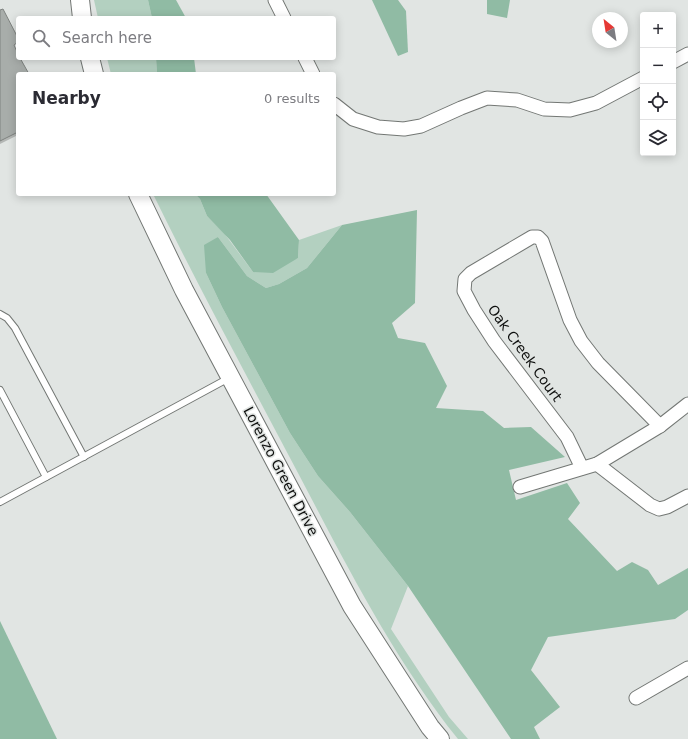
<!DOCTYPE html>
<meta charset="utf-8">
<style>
:root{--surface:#fff;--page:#f7f7f7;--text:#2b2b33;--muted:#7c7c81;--line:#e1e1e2}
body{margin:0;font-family:"DejaVu Sans",sans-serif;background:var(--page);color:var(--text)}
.controls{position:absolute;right:12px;top:12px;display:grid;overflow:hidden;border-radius:4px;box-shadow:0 2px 10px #0003}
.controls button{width:36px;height:36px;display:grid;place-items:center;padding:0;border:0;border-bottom:1px solid var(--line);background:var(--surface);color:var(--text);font:20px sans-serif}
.compass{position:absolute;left:592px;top:12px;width:36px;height:36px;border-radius:50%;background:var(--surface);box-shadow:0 2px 10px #0003;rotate:330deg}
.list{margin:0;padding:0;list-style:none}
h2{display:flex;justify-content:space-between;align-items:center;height:52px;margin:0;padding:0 16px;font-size:17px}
h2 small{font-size:13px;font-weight:400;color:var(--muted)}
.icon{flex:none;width:22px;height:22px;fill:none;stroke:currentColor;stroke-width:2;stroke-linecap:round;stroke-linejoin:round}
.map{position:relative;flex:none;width:688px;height:739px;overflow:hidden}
.search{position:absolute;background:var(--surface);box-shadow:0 2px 10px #0003;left:16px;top:16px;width:320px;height:44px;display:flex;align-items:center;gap:10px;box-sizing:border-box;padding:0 14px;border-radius:4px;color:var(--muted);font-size:15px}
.panel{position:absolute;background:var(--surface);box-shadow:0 2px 10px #0003;left:16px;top:72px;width:320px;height:124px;border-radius:4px}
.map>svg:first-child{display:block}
</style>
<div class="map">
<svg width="688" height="739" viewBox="0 0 688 739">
<rect width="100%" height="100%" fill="#e1e5e3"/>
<g fill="#b3d0c0">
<polygon points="94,0 148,0 152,18 98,18"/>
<polygon points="107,58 156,58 157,74 111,74"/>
<path d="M153 194H195L200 199 207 216 224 233 253 272 298 258 299 240 342 225 307 268 279 284 266 288 247 276 218 237 206 273 222 307 290 433 318 476 350 512 408 586 391 629 449 717 468 739H458C393 658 346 564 298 473 249 380 199 288 153 194Z"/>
</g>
<g fill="#90bba4">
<polygon points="148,0 176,0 186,18 152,18"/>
<polygon points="372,0 398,0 406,11 408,52 398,56"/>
<polygon points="487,0 510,0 507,18 487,14"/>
<polygon points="156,58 194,58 196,74 157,74"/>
<polygon points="195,194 266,194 299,240 298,258 273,273 253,272 230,240 207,216 200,199"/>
<polygon points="417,210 415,303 392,323 398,338 425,343 447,386 436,408 483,411 504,428 531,427 565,457 509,470 516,500 567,483 580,503 568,519 617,571 632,562 648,570 658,585 688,568 688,610 675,619 548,637 531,670 560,707 534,727 540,739 511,739 408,586 350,512 318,476 290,433 222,307 206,273 204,245 218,237 247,276 266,288 279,284 307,268 342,225"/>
<polygon points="0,621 57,739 0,739"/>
</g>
<polygon fill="#0003" points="0,11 18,40 13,47 18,58 19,58 27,74 18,74 18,135 0,144"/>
<polygon fill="#a8adaa" stroke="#7f8380" points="3,9 18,38 18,42 14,45 18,54 18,58 20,58 29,74 18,74 18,132 0,141 0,10"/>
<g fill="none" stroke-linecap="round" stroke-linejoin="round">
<defs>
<g id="lane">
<polyline points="0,314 7,318 15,328 84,457"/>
<polyline points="0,390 46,477"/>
<polyline points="0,502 229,378"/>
</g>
<g id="street">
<polyline points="275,0 284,18"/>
<polyline points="305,58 313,74"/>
<polyline points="673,62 688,54"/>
<polyline points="334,104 353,119 378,127 404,129 421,126 461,108 487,98 517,100 544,109 570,110 596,103 643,78"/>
<polyline points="597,464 650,505 659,509 667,507 688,496"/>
<polyline points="582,468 567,437 494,341 474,310 464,291 465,279 471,273 532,237 538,237 542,241 570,320 581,341 598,363 660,426"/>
<polyline points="520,487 597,464 660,426 688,404"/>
<polyline points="636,698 688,668"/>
</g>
<g id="secondary">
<polyline points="80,0 82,18"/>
<polyline points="90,58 94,74"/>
<polyline points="138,194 184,290 352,606 430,727 440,739"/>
</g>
</defs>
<use href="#lane" stroke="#737774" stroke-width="8"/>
<use href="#street" stroke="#737774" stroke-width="15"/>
<use href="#secondary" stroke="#737774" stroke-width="20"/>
<use href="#lane" stroke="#fff" stroke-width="6"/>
<use href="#street" stroke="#fff" stroke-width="13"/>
<use href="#secondary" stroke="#fff" stroke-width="18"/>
</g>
<g text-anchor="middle" stroke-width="3" stroke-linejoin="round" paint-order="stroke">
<g font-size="14" fill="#0e0f0e" stroke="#e1e5e3">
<text transform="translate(525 353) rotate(54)" y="5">Oak Creek Court</text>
<text transform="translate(281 471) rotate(62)" y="5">Lorenzo Green Drive</text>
</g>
</g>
</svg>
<div class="controls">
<button>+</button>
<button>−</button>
<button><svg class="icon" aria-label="locate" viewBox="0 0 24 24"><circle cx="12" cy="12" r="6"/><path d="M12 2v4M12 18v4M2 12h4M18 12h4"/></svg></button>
<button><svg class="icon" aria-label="layers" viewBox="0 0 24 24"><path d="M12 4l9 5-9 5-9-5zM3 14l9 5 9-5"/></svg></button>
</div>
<svg class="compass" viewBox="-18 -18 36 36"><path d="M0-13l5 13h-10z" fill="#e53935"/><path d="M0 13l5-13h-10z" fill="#7c7c81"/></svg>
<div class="search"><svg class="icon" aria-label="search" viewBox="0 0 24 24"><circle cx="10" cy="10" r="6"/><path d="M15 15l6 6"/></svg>Search here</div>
<section class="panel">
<h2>Nearby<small>0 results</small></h2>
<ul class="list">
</ul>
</section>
</div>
